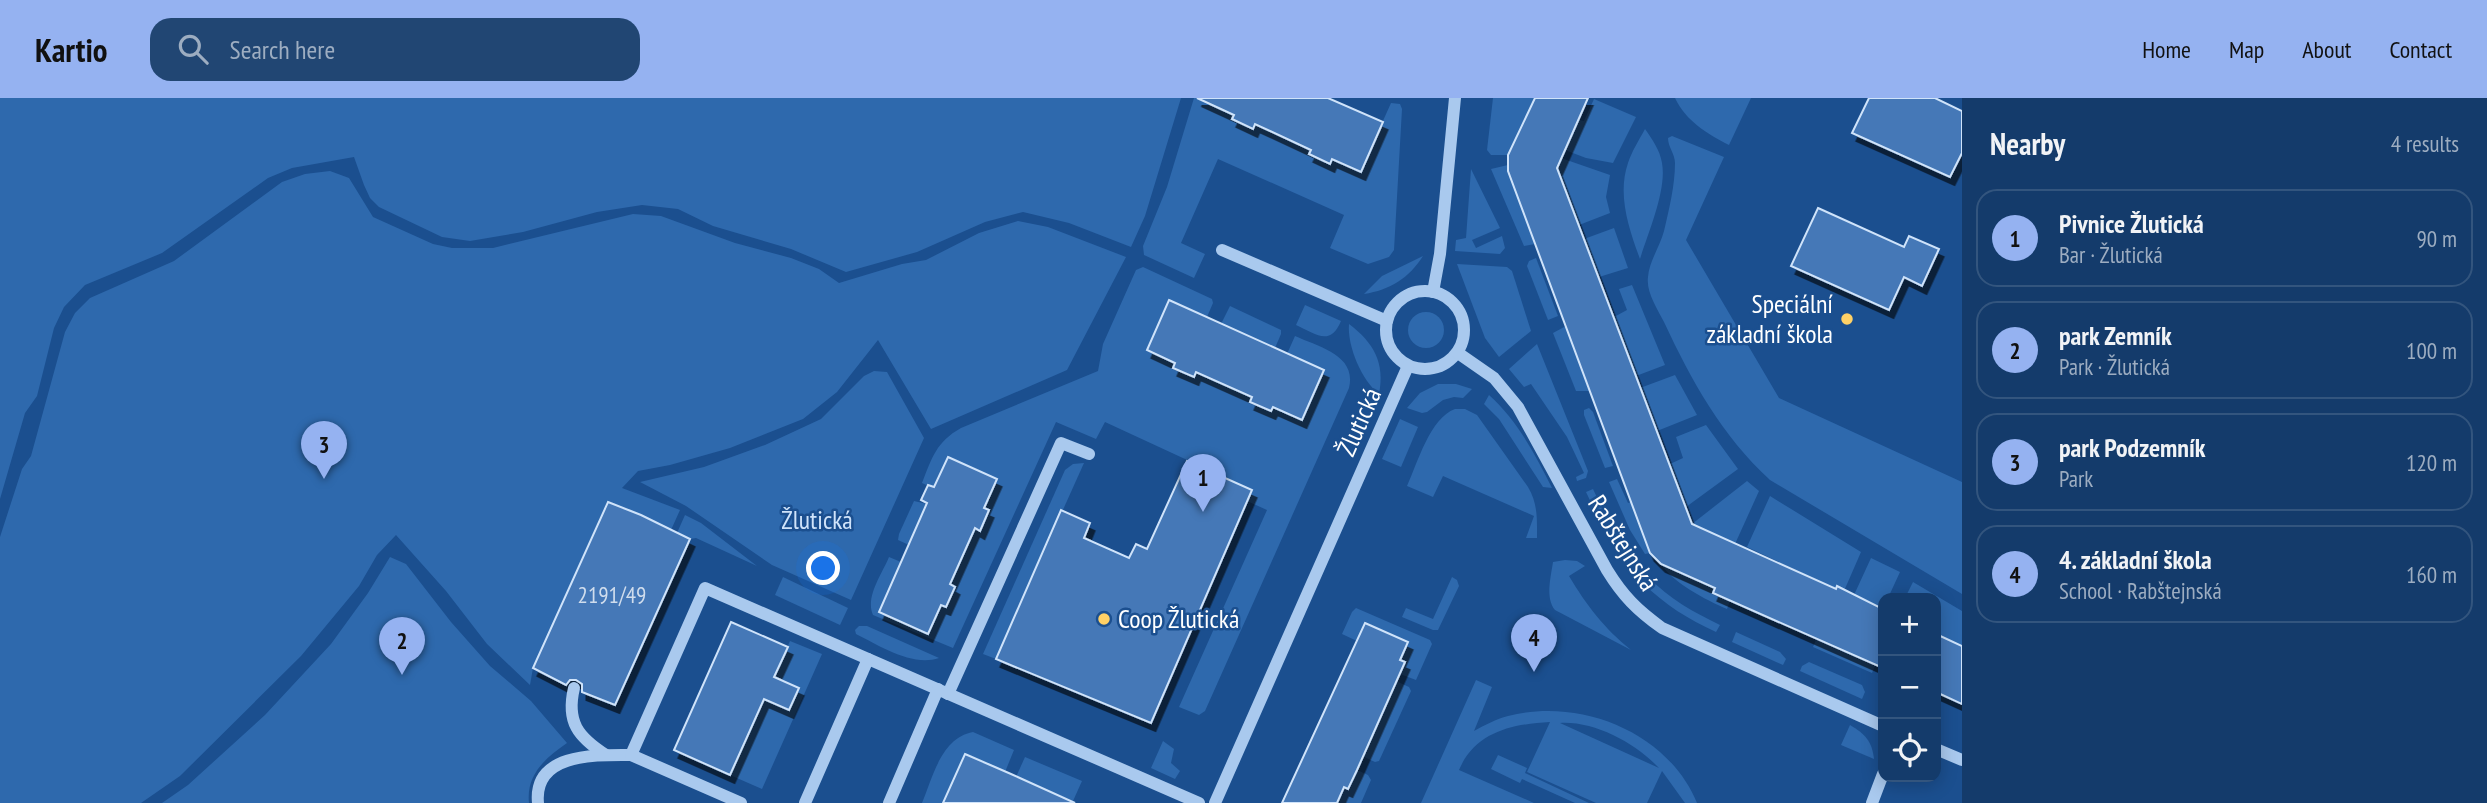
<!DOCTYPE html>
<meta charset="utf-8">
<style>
:root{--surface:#143b6b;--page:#214673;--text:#f1f3f6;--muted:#9dadc1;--line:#33557e;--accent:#95b2f1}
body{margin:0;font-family:"PT Sans Narrow",sans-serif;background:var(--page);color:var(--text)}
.controls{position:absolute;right:21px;bottom:21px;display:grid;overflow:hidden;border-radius:14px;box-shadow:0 4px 18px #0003}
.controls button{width:63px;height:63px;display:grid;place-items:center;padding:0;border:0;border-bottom:2px solid var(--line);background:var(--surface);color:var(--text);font:35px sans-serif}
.you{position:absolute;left:824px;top:471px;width:24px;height:24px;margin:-18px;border:5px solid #fff;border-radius:50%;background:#1a73e8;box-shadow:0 0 0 10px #1a73e833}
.badge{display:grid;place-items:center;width:46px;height:46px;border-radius:50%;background:var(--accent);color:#111;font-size:23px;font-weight:700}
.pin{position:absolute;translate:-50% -58px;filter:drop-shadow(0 2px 4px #0008)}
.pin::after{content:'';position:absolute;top:37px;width:24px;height:21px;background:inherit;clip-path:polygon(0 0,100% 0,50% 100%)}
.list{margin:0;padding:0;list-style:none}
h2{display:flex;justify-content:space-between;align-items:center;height:91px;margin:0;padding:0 28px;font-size:30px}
h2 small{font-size:23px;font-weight:400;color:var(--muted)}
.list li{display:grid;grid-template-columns:46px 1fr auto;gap:21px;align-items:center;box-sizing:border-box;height:98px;margin:0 14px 14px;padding:0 14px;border:2px solid var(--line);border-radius:21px}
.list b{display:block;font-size:26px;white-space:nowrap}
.list p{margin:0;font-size:23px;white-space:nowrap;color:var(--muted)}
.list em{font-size:23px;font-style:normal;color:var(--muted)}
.icon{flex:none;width:38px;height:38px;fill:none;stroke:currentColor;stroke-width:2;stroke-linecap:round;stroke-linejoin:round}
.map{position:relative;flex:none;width:1962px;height:705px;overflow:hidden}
header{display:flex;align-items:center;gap:42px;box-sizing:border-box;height:98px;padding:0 35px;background:var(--accent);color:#111}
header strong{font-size:33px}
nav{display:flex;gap:38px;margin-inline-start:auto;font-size:24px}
.search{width:490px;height:63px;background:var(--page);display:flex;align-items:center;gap:18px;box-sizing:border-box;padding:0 24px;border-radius:21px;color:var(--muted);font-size:26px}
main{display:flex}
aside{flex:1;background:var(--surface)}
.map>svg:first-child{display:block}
</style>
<header>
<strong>Kartio</strong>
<div class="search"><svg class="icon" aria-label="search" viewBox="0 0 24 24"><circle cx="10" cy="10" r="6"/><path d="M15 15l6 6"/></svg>Search here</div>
<nav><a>Home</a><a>Map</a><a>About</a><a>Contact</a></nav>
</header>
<main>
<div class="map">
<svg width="1962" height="705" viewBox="0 0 1962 705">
<defs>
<filter id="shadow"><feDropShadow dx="4.5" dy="8" stdDeviation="0" flood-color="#0009"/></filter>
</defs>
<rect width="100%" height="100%" fill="#1b4f8f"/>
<g fill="#2e69ad" fill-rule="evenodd">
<polygon points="0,0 1181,0 1145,118 1131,149 1069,125 1023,114 985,124 917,154 846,174 791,151 713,128 678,111 642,107 597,114 523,134 470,143 442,139 379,109 370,100 364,87 354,59 292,70 268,80 162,155 85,187 64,209 54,230 37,298 25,315 0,401"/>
<polygon points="1194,0 1208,0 1234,17 1233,22 1253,31 1255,26 1311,52 1309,57 1329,65 1332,61 1360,74 1391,5 1400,6 1402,11 1394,152 1389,159 1368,166 1330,150 1344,117 1218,61 1181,145 1205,156 1194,180 1144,157 1143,148 1167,89"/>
<polygon points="1493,0 1535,0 1508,57 1491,57 1487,52"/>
<path d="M1675 0H1751L1729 47C1707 36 1686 23 1675 0Z"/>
<polygon points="1594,1 1636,19 1613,65 1586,60 1565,52 1579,22 1584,23"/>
<path d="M1645 31C1652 41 1660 52 1662 65 1667 92 1648 135 1640 161 1629 131 1617 97 1628 65 1632 53 1639 42 1645 31Z"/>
<path d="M1672 38 1724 59 1686 142 1779 300 1962 384V496L1770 382C1722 338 1691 282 1664 224 1657 210 1646 194 1648 179 1649 164 1660 148 1664 133 1669 112 1675 87 1675 65 1675 56 1668 49 1668 40Z"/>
<polygon points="1561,60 1610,77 1606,99 1610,115 1579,127 1557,70"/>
<polygon points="1508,67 1508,73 1535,146 1524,148 1491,71"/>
<polygon points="1471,71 1500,130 1472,142 1476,150 1502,138 1505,150 1500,156 1455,153 1456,142 1466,140"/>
<polygon points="330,73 349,80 373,119 433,146 452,150 493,150 633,116 661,118 735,145 791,160 819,171 839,185 902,166 926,162 979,135 1018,123 1048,129 1126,159 1067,272 931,331 878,242 837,294 803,321 730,350 670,367 638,373 622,390 680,412 671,432 642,417 607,404 533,570 530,587 487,546 446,493 396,437 377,457 359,488 301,558 180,678 141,705 0,705 0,439 22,371 31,358 65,234 75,215 90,200 174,163 282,84 305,76"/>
<polygon points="1614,130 1628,170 1599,179 1584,141"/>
<path d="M1423 158C1409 180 1390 192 1364 196L1382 178Z"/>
<polygon points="1536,160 1558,218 1548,222 1527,168 1529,163"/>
<polygon points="1457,166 1507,169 1512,173 1531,233 1499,259 1485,240"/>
<path d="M1143 169 1212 201 1213 205 1207 219 1169 203 1147 252 1175 265 1194 279 1196 274 1252 299 1250 304 1270 313 1287 256 1295 238C1319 249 1357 257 1349 290L1205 613 1199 617 1179 609 1267 412 1247 403 1252 392 1105 324 1096 341 1056 324 953 550 873 517C865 499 882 476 889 459L901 464 879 514 929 536 941 507 946 509 955 489 950 486 975 430 979 432 989 412 984 410 997 381 948 359 933 390 922 385C932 360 936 344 961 330L1098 273 1103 246 1136 172Z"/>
<polygon points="1632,187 1665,267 1636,278 1614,219 1627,212 1619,191"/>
<path d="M1305 207 1341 223C1330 249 1316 236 1296 227Z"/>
<polygon points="1230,208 1281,232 1281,236 1275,250 1221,226"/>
<circle cx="1426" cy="232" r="18"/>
<path d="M1349 226C1374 245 1385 265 1379 296 1362 283 1347 248 1349 226Z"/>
<polygon points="1566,228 1589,293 1576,293 1553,235"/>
<polygon points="1537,246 1588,373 1586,380 1577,383 1576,379 1584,375 1567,339 1531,286 1524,289 1509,271"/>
<polygon points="874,273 887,274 924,340 851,502 772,467 686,408 640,384 704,369 765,347 821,321 864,278"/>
<polygon points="1675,277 1697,317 1657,333 1640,290"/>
<polygon points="1438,286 1456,286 1472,291 1463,300 1454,299 1443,302 1427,314 1422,315 1407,310 1420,295"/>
<path d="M1489 297C1517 322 1535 356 1552 390L1543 389 1499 321 1484 306Z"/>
<polygon points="1589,310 1593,314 1613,368 1605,370 1584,317 1584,312"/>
<path d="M1455 311H1465L1477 317 1528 389C1538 406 1537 421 1537 440H1526L1534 418 1443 378 1433 399 1407 388C1418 364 1430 320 1455 311Z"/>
<polygon points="1400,321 1418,329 1401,369 1382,361"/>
<polygon points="1706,327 1738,371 1686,409 1670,366 1683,360 1676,339"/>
<polygon points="1084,365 996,561 983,556 1065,372 1073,366"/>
<polygon points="1617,381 1628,405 1631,404 1650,455 1645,456 1630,432 1609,384"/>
<polygon points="1747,383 1759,393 1735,446 1692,426"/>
<polygon points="1593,391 1612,431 1636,467 1630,471 1605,434 1586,394"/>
<polygon points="1770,398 1861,454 1844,493 1837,489 1836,491 1747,449"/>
<polygon points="914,403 927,406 909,447 898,442 899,436"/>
<polygon points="685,417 701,425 757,468 696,440 690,441 677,435"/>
<path d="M390 459 406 466 451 524 490 568 531 603 567 645C545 660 526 677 529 705H162L188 687 265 617 331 546 368 495Z"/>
<polygon points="1871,460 1900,474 1888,500 1883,500 1883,511 1854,497"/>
<path d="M1565 462 1577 463 1585 468 1569 478C1587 508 1604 530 1631 552L1555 512C1545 500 1551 478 1553 464Z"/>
<path d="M1661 466 1715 490 1713 495 1730 503 1727 511C1706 502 1673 485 1661 466Z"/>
<polygon points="783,479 848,510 840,527 775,497"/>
<polygon points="1452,479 1457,482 1459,488 1438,532 1433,532 1402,519 1406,510 1433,521"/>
<path d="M1648 479C1670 501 1693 514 1720 527L1716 534C1688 521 1665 507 1643 485Z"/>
<polygon points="1913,484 1962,513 1962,548 1936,536 1936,500 1905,500"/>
<polygon points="1356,510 1430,542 1432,546 1416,582 1400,576 1405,564 1400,562 1407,544 1365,525 1357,543 1342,536 1352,514"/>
<path d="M859 528H867L939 560C912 569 880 548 856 536L855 532Z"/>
<polygon points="1736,534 1780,554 1786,561 1783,567 1732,544"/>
<polygon points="1816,542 1830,547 1832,543 1860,555 1859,560 1875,568 1872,575 1813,549"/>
<polygon points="790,543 822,556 762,691 730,677 764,601 789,612 799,590 774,579"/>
<polygon points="1809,564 1862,587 1865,594 1862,601 1800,573 1802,568"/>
<path d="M1476 582 1492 589 1474 633C1485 627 1496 621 1508 618 1580 599 1668 634 1697 705H1685L1662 673 1647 705H1596L1527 674 1550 624C1512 626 1475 634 1459 672L1534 705H1421ZM1560 625C1595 623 1635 645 1659 670Z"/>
<polygon points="1396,583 1409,589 1411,593 1379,663 1375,664 1362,658"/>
<path d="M1850 627C1865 636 1872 643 1874 661L1841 647Z"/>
<path d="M973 634 1014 652 1005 674 965 656 943 705H922C933 679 941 640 973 634Z"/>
<polygon points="1163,643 1174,651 1171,665 1180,673 1175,681 1151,670"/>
<polygon points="1498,657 1527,670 1525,675 1589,705 1575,705 1522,681 1520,685 1491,671"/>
<polygon points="1025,659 1082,683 1073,703 1016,679"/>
<polygon points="1357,672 1368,677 1371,682 1361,705 1337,705 1344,689 1348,691"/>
</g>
<g fill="#4478b7" stroke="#cfe3fa" stroke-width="2" filter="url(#shadow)">
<polygon points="1197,0 1328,0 1383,24 1361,74 1332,61 1330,66 1309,56 1311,52 1255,26 1253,31 1232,21 1234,17"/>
<polygon points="1535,0 1588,0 1557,70 1692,426 1836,491 1837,488 1883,511 1883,570 1713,495 1715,490 1661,466 1650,455 1508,73 1508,57"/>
<polygon points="1869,0 1935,0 1962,13 1962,55 1950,79 1852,35"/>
<polygon points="1818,110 1904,149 1909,138 1939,151 1922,188 1904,179 1889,212 1791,168"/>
<polygon points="1169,202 1324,272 1302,322 1273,309 1271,313 1250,304 1252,299 1196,274 1194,279 1173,270 1175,265 1147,252"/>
<polygon points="948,359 997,381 984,410 989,412 980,433 975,430 950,486 955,489 946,509 941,507 928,536 879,514 927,405 921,402 928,387 934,389"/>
<polygon points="1187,363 1252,392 1151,625 996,561 1061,412 1090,425 1084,440 1129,460 1136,446 1147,451"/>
<polygon points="608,404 641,417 690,441 615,607 582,594 582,586 576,582 570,582 566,587 533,570"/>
<polygon points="731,524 788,549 774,579 799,590 789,612 764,601 730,677 674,652"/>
<polygon points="1365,525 1408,544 1400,562 1405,564 1357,672 1348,691 1344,689 1337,705 1282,705"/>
<polygon points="1936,536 1962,548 1962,606 1936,594"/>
<polygon points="965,656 1011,676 1075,705 943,705"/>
</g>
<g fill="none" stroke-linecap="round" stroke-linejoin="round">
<g stroke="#a9c9ee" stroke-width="12">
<polyline points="1222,152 1387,223"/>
<circle cx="1425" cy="232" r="39"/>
<polyline points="1433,194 1440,156 1455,0"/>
<path d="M1458 255 1494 280 1518 309 1607 472C1623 498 1637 512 1662 530L1883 628"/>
<path d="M574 590C566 624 578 639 606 657"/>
<polyline points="948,596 1061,345 1089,356"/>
<polyline points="1936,651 1962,662"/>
<path d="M538 705C533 654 598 657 631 657"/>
<polyline points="741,705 631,657 705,490 1199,705"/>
<polyline points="805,705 868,561"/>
<polyline points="889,705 938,591"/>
<polyline points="1215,705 1408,268"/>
<polyline points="1872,705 1883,676"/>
</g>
</g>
<g fill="#ffd166" stroke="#1b4f8f" stroke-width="2.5">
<circle cx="1847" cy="221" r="7"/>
<circle cx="1104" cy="521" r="7"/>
</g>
<g text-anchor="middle" stroke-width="5" stroke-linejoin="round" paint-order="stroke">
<g font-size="23" fill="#d0dded">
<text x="612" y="505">2191/49</text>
</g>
<g font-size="26" fill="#fff" stroke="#1b4f8f" text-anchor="end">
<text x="1833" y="215">Speciální<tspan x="1833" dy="30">základní škola</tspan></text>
<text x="1118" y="530" text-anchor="start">Coop Žlutická</text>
</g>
<g font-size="26" fill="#fff" stroke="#1b4f8f">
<text transform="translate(1359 324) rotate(-66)" y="9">Žlutická</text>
<text transform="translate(1623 445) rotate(58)" y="9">Rabštejnská</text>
</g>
<g font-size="26" fill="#cfe3fa" stroke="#1b4f8f">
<text x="817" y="431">Žlutická</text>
</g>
</g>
</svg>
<div class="controls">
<button>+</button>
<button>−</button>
<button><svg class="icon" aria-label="locate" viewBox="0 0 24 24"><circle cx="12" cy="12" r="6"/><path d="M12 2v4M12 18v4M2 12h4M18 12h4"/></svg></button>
</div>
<div class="you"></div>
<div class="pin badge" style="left:1203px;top:414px">1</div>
<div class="pin badge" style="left:402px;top:577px">2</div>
<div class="pin badge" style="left:324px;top:381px">3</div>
<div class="pin badge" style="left:1534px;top:574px">4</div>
</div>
<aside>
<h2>Nearby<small>4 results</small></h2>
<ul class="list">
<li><span class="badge">1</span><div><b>Pivnice Žlutická</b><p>Bar · Žlutická</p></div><em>90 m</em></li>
<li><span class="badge">2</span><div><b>park Zemník</b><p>Park · Žlutická</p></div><em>100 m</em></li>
<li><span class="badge">3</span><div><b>park Podzemník</b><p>Park</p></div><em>120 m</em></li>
<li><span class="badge">4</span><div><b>4. základní škola</b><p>School · Rabštejnská</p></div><em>160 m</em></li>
</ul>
</aside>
</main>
